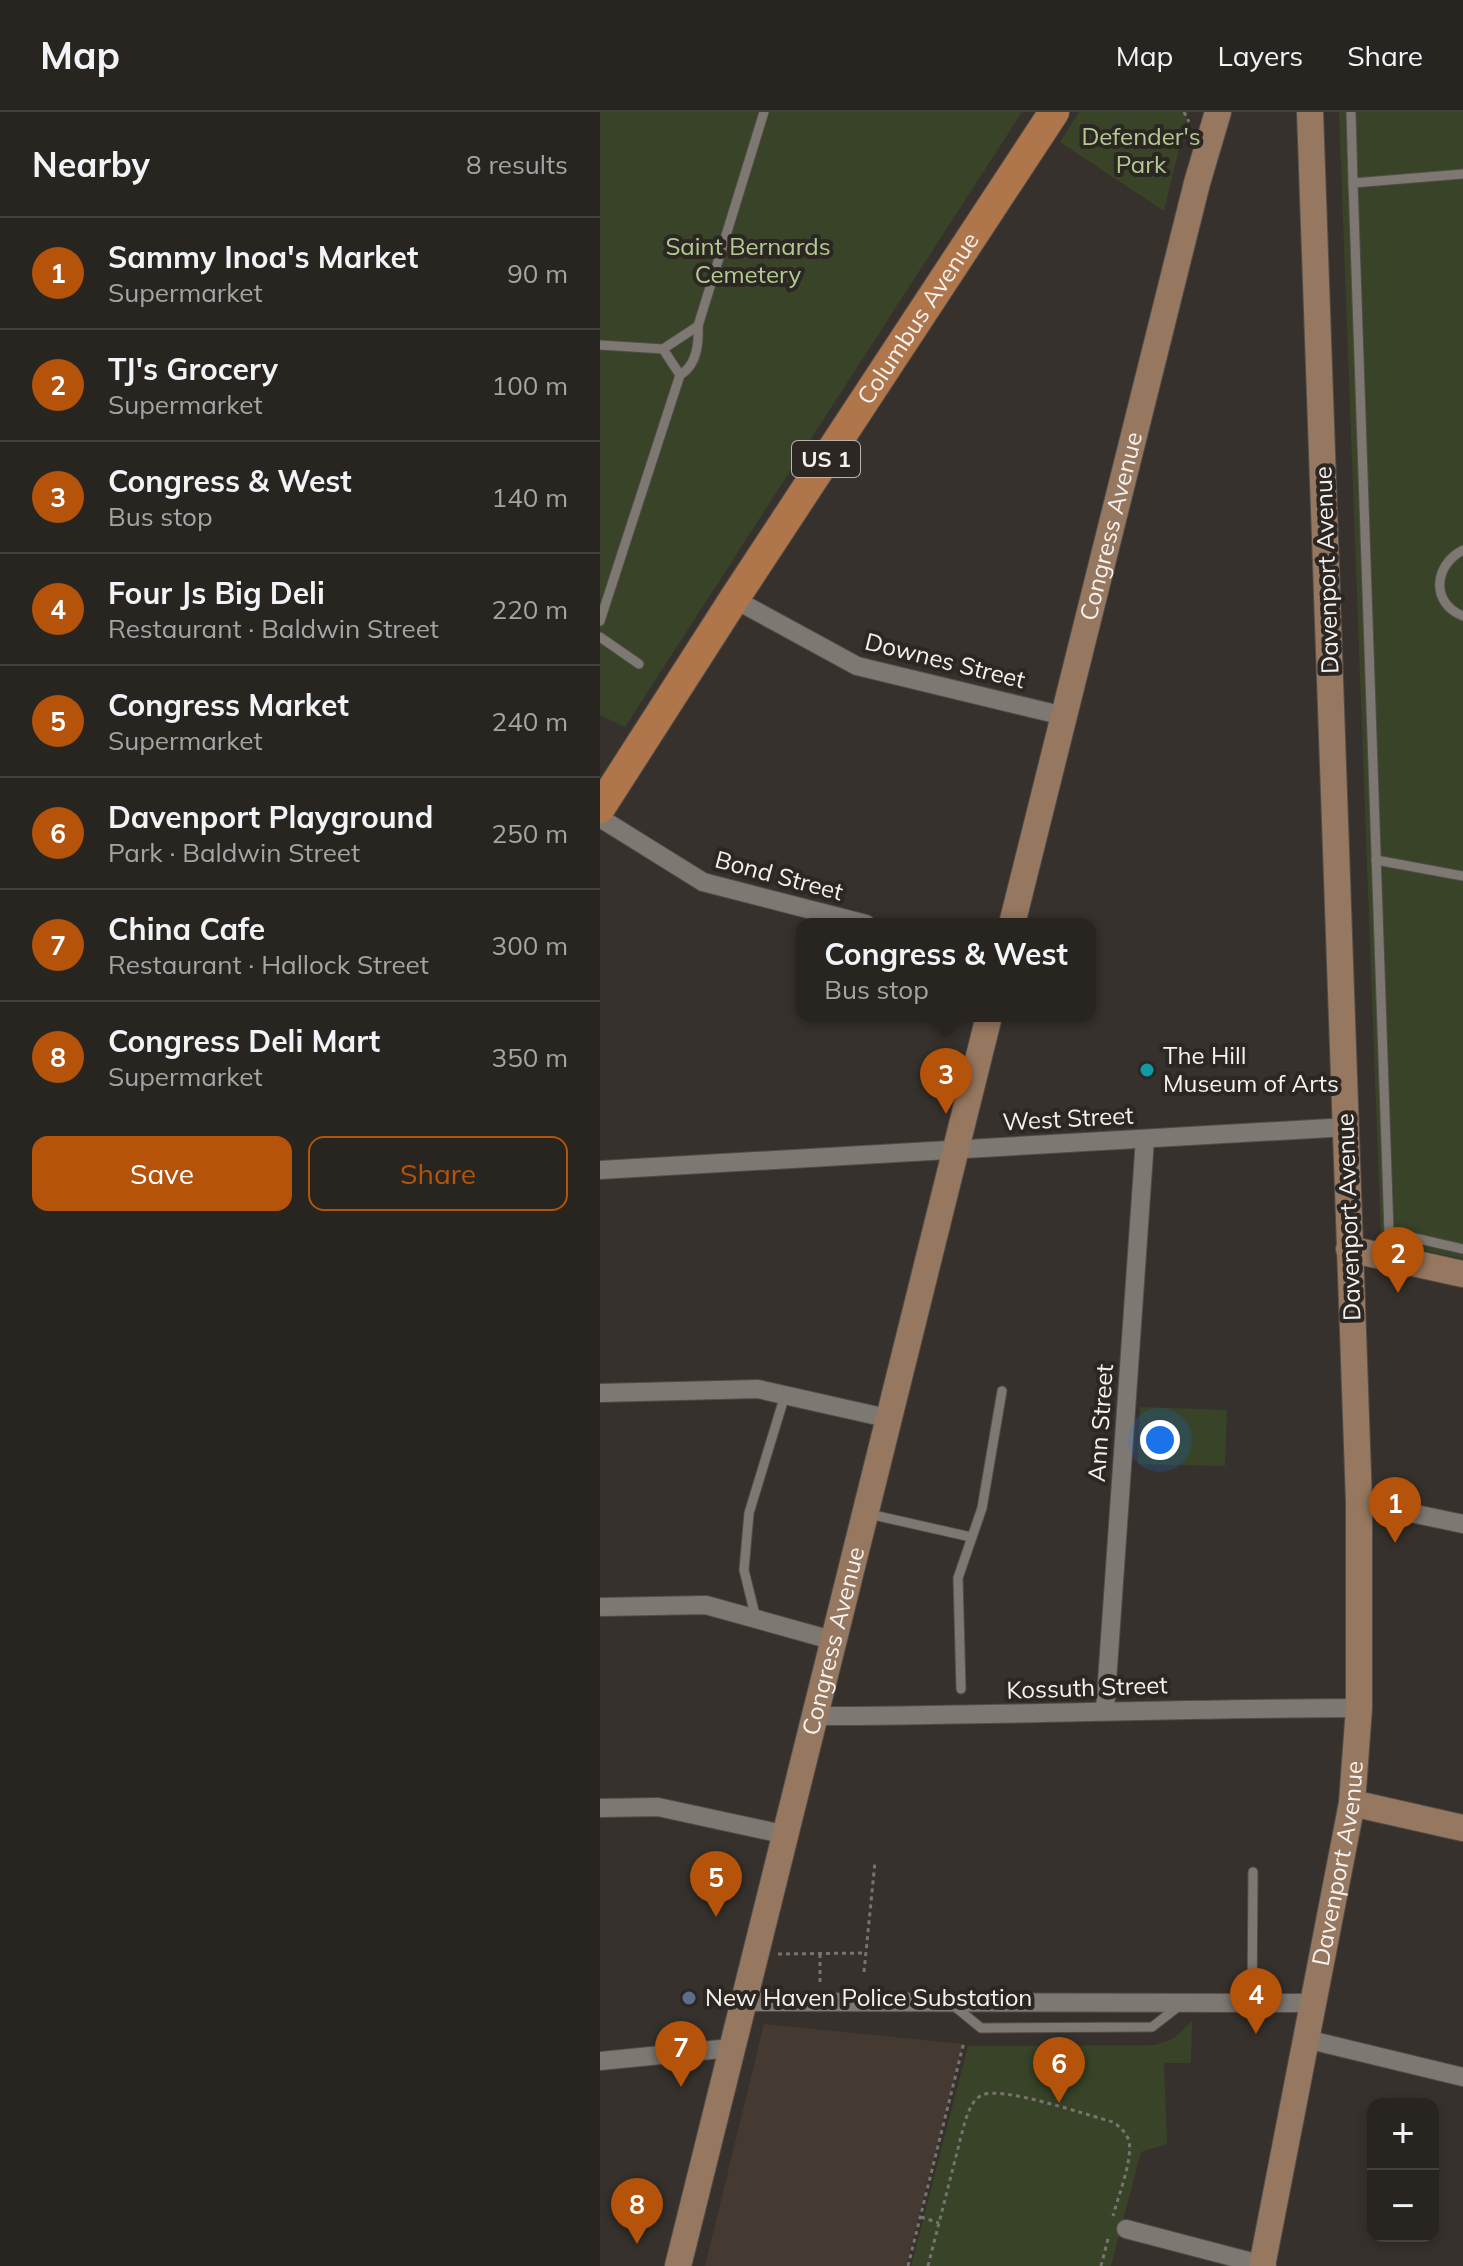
<!DOCTYPE html>
<meta charset="utf-8">
<style>
:root{--surface:#282521;--page:#34312e;--text:#f1f3f6;--muted:#a5a5a5;--line:#44423f;--accent:#b45309}
body{margin:0;font-family:Mulish,sans-serif;background:var(--page);color:var(--text)}
.controls{position:absolute;right:24px;bottom:24px;display:grid;overflow:hidden;border-radius:16px;box-shadow:0 4px 12px #0003}
.controls button{width:72px;height:72px;display:grid;place-items:center;padding:0;border:0;border-bottom:2px solid var(--line);background:var(--surface);color:var(--text);font:40px sans-serif}
.you{position:absolute;left:560px;top:1328px;width:28px;height:28px;margin:-20px;border:6px solid #fff;border-radius:50%;background:#1a73e8;box-shadow:0 0 0 12px #1a73e833}
.badge{display:grid;place-items:center;width:52px;height:52px;border-radius:50%;background:var(--accent);color:#fff;font-size:26px;font-weight:700}
.pin{position:absolute;translate:-50% -66px;filter:drop-shadow(0 2px 4px #0008)}
.pin::after{content:'';position:absolute;top:42px;width:28px;height:24px;background:inherit;clip-path:polygon(0 0,100% 0,50% 100%)}
.popup{position:absolute;left:196px;top:806px;width:300px;height:104px;box-sizing:border-box;display:grid;place-content:center;border-radius:16px;background:var(--surface);filter:drop-shadow(0 2px 6px #0005);font-size:26px;white-space:nowrap;color:var(--muted)}
.popup b{font-size:30px;color:var(--text)}
.popup::after{content:'';position:absolute;left:50%;top:100%;margin-left:-16px;border:16px solid transparent;border-top-color:var(--surface)}
.list{margin:0;padding:0;list-style:none}
h2{display:flex;justify-content:space-between;align-items:center;height:104px;margin:0;padding:0 32px;font-size:34px}
h2 small{font-size:26px;font-weight:400;color:var(--muted)}
.list li{display:grid;grid-template-columns:52px 1fr auto;gap:24px;align-items:center;box-sizing:border-box;height:112px;padding:0 32px;border-top:2px solid var(--line)}
.list b{display:block;font-size:30px;white-space:nowrap}
.list p{margin:0;font-size:26px;white-space:nowrap;color:var(--muted)}
.list em{font-size:26px;font-style:normal;color:var(--muted)}
.actions{display:flex;gap:16px;padding:24px 32px}
.actions a{flex:1;padding:18px 0;border:2px solid var(--accent);border-radius:16px;text-align:center;font-size:28px;color:var(--accent)}
.actions .main{background:var(--accent);color:#fff}
.map{position:relative;flex:none;width:863px;height:2154px;overflow:hidden}
header{display:flex;align-items:center;gap:48px;box-sizing:border-box;height:112px;padding:0 40px;background:var(--surface);border-bottom:2px solid var(--line)}
header strong{font-size:38px}
nav{display:flex;gap:44px;margin-inline-start:auto;font-size:28px}
main{display:flex}
aside{flex:1;background:var(--surface)}
.map>svg:first-child{display:block}
</style>
<header>
<strong>Map</strong>
<nav><a>Map</a><a>Layers</a><a>Share</a></nav>
</header>
<main>
<aside>
<h2>Nearby<small>8 results</small></h2>
<ul class="list">
<li><span class="badge">1</span><div><b>Sammy Inoa's Market</b><p>Supermarket</p></div><em>90 m</em></li>
<li><span class="badge">2</span><div><b>TJ's Grocery</b><p>Supermarket</p></div><em>100 m</em></li>
<li><span class="badge">3</span><div><b>Congress &amp; West</b><p>Bus stop</p></div><em>140 m</em></li>
<li><span class="badge">4</span><div><b>Four Js Big Deli</b><p>Restaurant · Baldwin Street</p></div><em>220 m</em></li>
<li><span class="badge">5</span><div><b>Congress Market</b><p>Supermarket</p></div><em>240 m</em></li>
<li><span class="badge">6</span><div><b>Davenport Playground</b><p>Park · Baldwin Street</p></div><em>250 m</em></li>
<li><span class="badge">7</span><div><b>China Cafe</b><p>Restaurant · Hallock Street</p></div><em>300 m</em></li>
<li><span class="badge">8</span><div><b>Congress Deli Mart</b><p>Supermarket</p></div><em>350 m</em></li>
</ul>
<div class="actions"><a class="main">Save</a><a>Share</a></div>
</aside>
<div class="map">
<svg width="863" height="2154" viewBox="0 0 863 2154">
<rect width="100%" height="100%" fill="#36312c"/>
<polygon fill="#443a31" points="164,1912 363,1932 306,2154 105,2154"/>
<g fill="#384327">
<polygon points="0,0 422,0 25,615 0,603"/>
<polygon points="479,0 588,0 564,99 460,30"/>
<polygon points="739,0 863,0 863,1147 781,1129"/>
<polygon points="540,1295 627,1298 625,1354 538,1352"/>
<polygon points="592,1909 591,1951 564,1951 567,2032 541,2040 511,2154 311,2154 368,1934 556,1933 574,1926"/>
</g>
<g fill="none" stroke-linecap="round" stroke-linejoin="round">
<defs>
<g id="service">
<polyline points="751,0 753,71 863,62"/>
<polyline points="753,71 789,1120 863,1137"/>
<polyline points="0,233 63,237 98,214"/>
<polyline points="63,237 80,263"/>
<path d="M863 438C834 453 830 491 863 504"/>
<path d="M0 509 80 263C97 253 99 232 98 214L164 0"/>
<polyline points="0,525 39,552"/>
<polyline points="776,748 863,764"/>
<polyline points="269,1402 371,1425"/>
<polyline points="156,1507 144,1458 149,1401 185,1283"/>
<polyline points="361,1577 358,1466 382,1396 402,1279"/>
<polyline points="652,1891 653,1760"/>
<polyline points="353,1893 381,1916 552,1915 579,1894"/>
</g>
<g id="minor">
<polyline points="134,487 257,554 464,604"/>
<polyline points="0,706 103,770 266,812"/>
<polyline points="0,1058 747,1015"/>
<polyline points="0,1281 158,1277 291,1307"/>
<polyline points="759,1390 863,1412"/>
<polyline points="0,1495 106,1493 235,1529"/>
<polyline points="505,1598 545,1027"/>
<path d="M216 1604C397 1604 578 1596 759 1596"/>
<polyline points="0,1696 58,1695 187,1723"/>
<polyline points="144,1890 713,1891"/>
<polyline points="706,1927 863,1965"/>
<polyline points="0,1949 131,1936"/>
<polyline points="526,2117 667,2154"/>
</g>
<g id="secondary">
<path id="s1" d="M412 812 597 71 618 0"/>
<polyline points="749,1137 863,1162"/>
<polyline points="752,1691 863,1716"/>
<path id="s2" d="M78 2154 389 904"/>
<path id="s3" d="M662 2154 752 1691 759 1596V1390L710 0"/>
</g>
<g id="primary">
<path id="s4" d="M0 696 134 487 454 0"/>
</g>
</defs>
<use href="#service" stroke="#524d49" stroke-width="11"/>
<use href="#minor" stroke="#524d49" stroke-width="20"/>
<use href="#secondary" stroke="#524d49" stroke-width="28"/>
<use href="#primary" stroke="#524d49" stroke-width="32"/>
<g stroke="#78736f" stroke-width="3" stroke-dasharray="4 4" stroke-linecap="butt">
<polyline points="584,0 589,10"/>
<polyline points="178,1842 266,1841"/>
<polyline points="220,1842 220,1874"/>
<polyline points="264,1860 275,1750"/>
<polyline points="321,2105 339,2111"/>
<polyline points="308,2154 364,1930"/>
<path d="M328 2154 365 2009C369 1999 372 1988 382 1983 403 1974 487 2003 513 2010 520 2015 526 2020 529 2029 533 2047 518 2085 513 2104"/>
<polyline points="501,2154 509,2123"/>
</g>
<use href="#service" stroke="#7e7873" stroke-width="9"/>
<use href="#minor" stroke="#7e7873" stroke-width="18"/>
<use href="#secondary" stroke="#96775f" stroke-width="26"/>
<use href="#primary" stroke="#af764b" stroke-width="30"/>
</g>
<circle fill="#0f9aa8" stroke="#2c2723" stroke-width="3" cx="547" cy="958" r="8"/>
<circle fill="#5c6f8a" stroke="#2c2723" stroke-width="3" cx="89" cy="1886" r="8"/>
<g text-anchor="middle" stroke-width="8" stroke-linejoin="round" paint-order="stroke">
<rect fill="#2c2723" stroke="#b9b4b1" stroke-width="2" x="192" y="329" width="68" height="36" rx="6"/>
<g font-size="22" font-weight="bold" fill="#f5f1ee">
<text x="226" y="355">US 1</text>
</g>
<g font-size="24" fill="#b3ca90" stroke="#2c2723">
<text x="541" y="33">Defender's<tspan x="541" dy="28">Park</tspan></text>
<text x="148" y="143">Saint Bernards<tspan x="148" dy="28">Cemetery</tspan></text>
</g>
<g font-size="24" fill="#f5f1ee" stroke="#2c2723">
<text dy="8" stroke="none"><textPath href="#s4" startOffset="584">Columbus Avenue</textPath></text>
<text dy="8" stroke="none"><textPath href="#s1" startOffset="410">Congress Avenue</textPath></text>
<text transform="translate(727 458) rotate(-92)" y="8">Davenport Avenue</text>
<text transform="translate(345 549) rotate(14)" y="8">Downes Street</text>
<text transform="translate(179 764) rotate(15)" y="8">Bond Street</text>
<text transform="translate(468 1007) rotate(-3)" y="8">West Street</text>
<text transform="translate(749 1105) rotate(-92)" y="8">Davenport Avenue</text>
<text transform="translate(501 1311) rotate(-86)" y="8">Ann Street</text>
<text dy="8" stroke="none"><textPath href="#s2" startOffset="644">Congress Avenue</textPath></text>
<text transform="translate(487 1576) rotate(-2)" y="8">Kossuth Street</text>
<text dy="8" stroke="none"><textPath href="#s3" startOffset="410">Davenport Avenue</textPath></text>
</g>
<g font-size="24" fill="#f5f1ee" stroke="#2c2723" text-anchor="start">
<text x="563" y="952">The Hill<tspan x="563" dy="28">Museum of Arts</tspan></text>
<text x="105" y="1894">New Haven Police Substation</text>
</g>
</g>
</svg>
<div class="controls">
<button>+</button>
<button>−</button>
</div>
<div class="you"></div>
<div class="pin badge" style="left:795px;top:1431px">1</div>
<div class="pin badge" style="left:798px;top:1181px">2</div>
<div class="pin badge" style="left:346px;top:1002px">3</div>
<div class="popup"><b>Congress &amp; West</b>Bus stop</div>
<div class="pin badge" style="left:656px;top:1922px">4</div>
<div class="pin badge" style="left:116px;top:1805px">5</div>
<div class="pin badge" style="left:459px;top:1991px">6</div>
<div class="pin badge" style="left:81px;top:1975px">7</div>
<div class="pin badge" style="left:37px;top:2132px">8</div>
</div>
</main>
